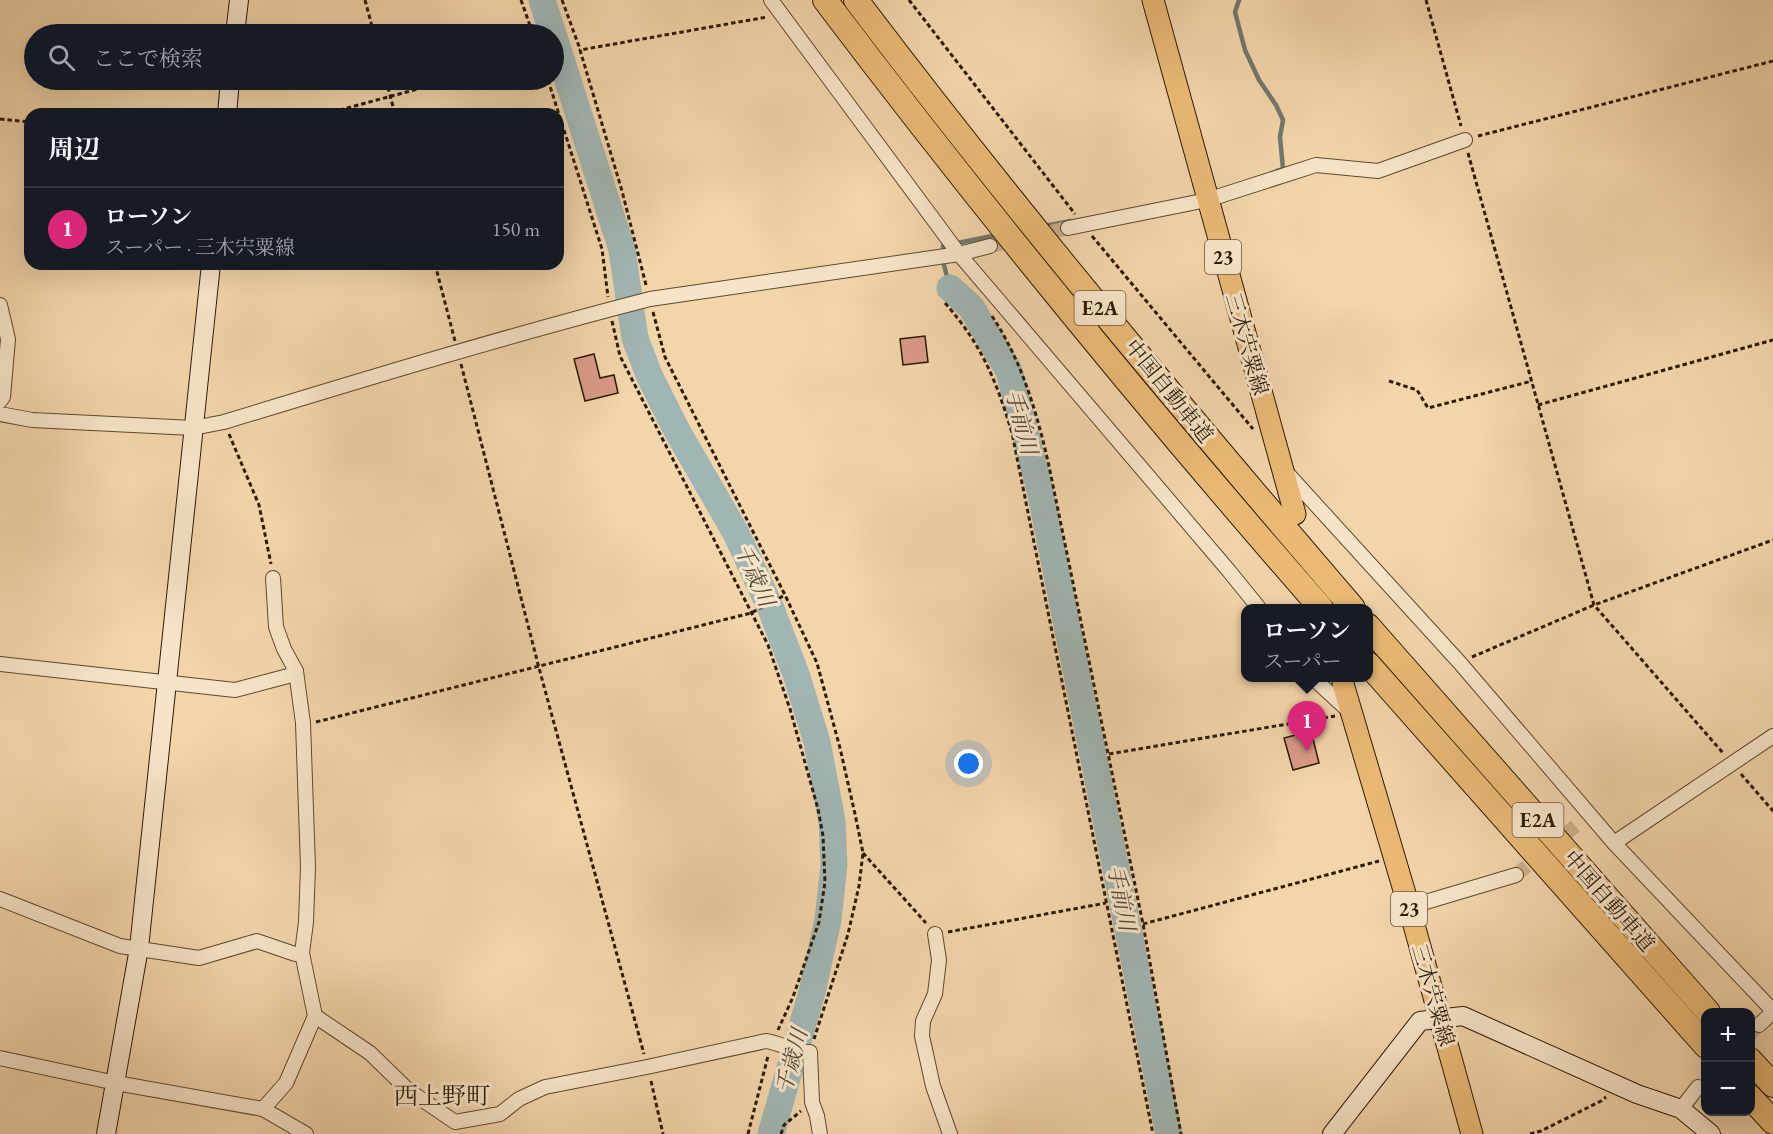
<!DOCTYPE html>
<html lang="ja">
<meta charset="utf-8">
<style>
:root{--surface:#171b24;--page:#242831;--text:#f1f3f6;--muted:#9ea1a6;--line:#363941;--accent:#db2777}
body{margin:0;font-family:"EB Garamond","Noto Serif JP",serif;background:var(--page);color:var(--text)}
.controls{position:absolute;right:18px;bottom:18px;display:grid;overflow:hidden;border-radius:12px;box-shadow:0 6px 24px #0002}
.controls button{width:54px;height:54px;display:grid;place-items:center;padding:0;border:0;border-bottom:2px solid var(--line);background:var(--surface);color:var(--text);font:30px sans-serif}
.you{position:absolute;left:969px;top:764px;width:21px;height:21px;margin:-15px;border:4px solid #fff;border-radius:50%;background:#1a73e8;box-shadow:0 0 0 9px #1a73e833}
.badge{display:grid;place-items:center;width:39px;height:39px;border-radius:50%;background:var(--accent);color:#fff;font-size:20px;font-weight:700}
.pin{position:absolute;translate:-50% -50px;filter:drop-shadow(0 2px 3px #0008)}
.pin::after{content:'';position:absolute;top:32px;width:21px;height:18px;background:inherit;clip-path:polygon(0 0,100% 0,50% 100%)}
.popup{position:absolute;left:1241px;top:604px;width:132px;height:78px;box-sizing:border-box;display:grid;place-content:center;border-radius:12px;background:var(--surface);filter:drop-shadow(0 2px 4px #0005);font-size:20px;white-space:nowrap;color:var(--muted)}
.popup b{font-size:22px;color:var(--text)}
.popup::after{content:'';position:absolute;left:50%;top:100%;margin-left:-12px;border:12px solid transparent;border-top-color:var(--surface)}
.list{margin:0;padding:0;list-style:none}
h2{display:flex;justify-content:space-between;align-items:center;height:78px;margin:0;padding:0 24px;font-size:26px}
h2 small{font-size:20px;font-weight:400;color:var(--muted)}
.list li{display:grid;grid-template-columns:39px 1fr auto;gap:18px;align-items:center;box-sizing:border-box;height:84px;padding:0 24px;border-top:2px solid var(--line)}
.list b{display:block;font-size:22px;white-space:nowrap}
.list p{margin:0;font-size:20px;white-space:nowrap;color:var(--muted)}
.list em{font-size:20px;font-style:normal;color:var(--muted)}
.icon{flex:none;width:33px;height:33px;fill:none;stroke:currentColor;stroke-width:2;stroke-linecap:round;stroke-linejoin:round}
.map{position:relative;flex:none;width:1773px;height:1134px;overflow:hidden}
.search{position:absolute;background:var(--surface);box-shadow:0 6px 24px #0002;left:24px;top:24px;width:540px;height:66px;display:flex;align-items:center;gap:15px;box-sizing:border-box;padding:0 21px;border-radius:33px;color:var(--muted);font-size:22px}
.panel{position:absolute;background:var(--surface);box-shadow:0 6px 24px #0002;left:24px;top:108px;width:540px;height:162px;border-radius:18px}
.map>svg:first-child{display:block}
</style>
<div class="map">
<svg width="1773" height="1134" viewBox="0 0 1773 1134">
<rect width="100%" height="100%" fill="#f3d5aa"/>
<filter id="stains"><feTurbulence type="fractalNoise" baseFrequency=".00333" numOctaves="4"/><feColorMatrix values="0 0 0 0 .2 0 0 0 0 .09 0 0 0 0 .02 0 0 0 .5 -.17"/></filter>
<radialGradient id="worn" r=".72"><stop offset=".6" stop-color="#630" stop-opacity="0"/><stop offset="1" stop-color="#630" stop-opacity=".3"/></radialGradient>
<g fill="none" stroke-linecap="round" stroke-linejoin="round">
<g stroke="#71786e" stroke-width="4.5">
<polyline points="1239,0 1235,12 1245,50 1259,80 1276,105 1283,120 1280,137 1283,169 1277,171"/>
<polyline points="1044,226 1071,221"/>
<polyline points="950,288 944,265 943,246 997,235"/>
</g>
<g stroke="#a0b6b4" stroke-width="27">
<polyline points="542,0 553,34"/>
<polyline points="554,37 622,250 635,338 649,375 676,429 737,535 771,609 796,674 817,742 832,821 834,865 828,920 812,992 771,1134"/>
<polyline points="950,288 971,307 1009,371 1040,490 1169,1134"/>
</g>
</g>
<g fill="#d99a86" stroke="#2b1a06" stroke-width="1.5">
<polygon points="925,336 928,362 903,365 900,339"/>
<polygon points="594,354 600,378 614,375 618,393 585,401 574,359"/>
<polygon points="1311,731 1319,763 1293,770 1284,738"/>
</g>
<g fill="none" stroke-linecap="round" stroke-linejoin="round">
<g stroke="#cbb089" stroke-width="14" stroke-dasharray="14 7" stroke-linecap="butt">
<polyline points="990,246 1068,228"/>
<polyline points="1516,875 1579,823"/>
<polyline points="1750,1034 1759,1025"/>
</g>
<defs>
<g id="street">
<polyline points="771,0 959,254 1229,571 1259,608"/>
<polyline points="1068,228 1207,200 1316,165 1378,171 1465,140"/>
<polyline points="0,305 8,339 3,397 0,401"/>
<path d="M0 414 32 420 193 428 224 422C365 379 506 336 650 299L959 254 990 246"/>
<polyline points="1286,472 1460,663 1614,843 1773,1011"/>
<polyline points="0,664 235,690 288,676 296,671"/>
<polyline points="1313,678 1349,711"/>
<polyline points="1614,843 1773,736"/>
<polyline points="0,899 120,946 199,958 257,941 295,954 302,953"/>
<polyline points="1409,907 1516,875"/>
<polyline points="935,934 939,960 935,994 923,1021 922,1036 933,1086 950,1134"/>
<path d="M315 1016 370 1053 408 1090 455 1122 500 1114 519 1099 545 1087 647 1067 766 1041C781 1043 795 1053 810 1052L812 1102 817 1116 820 1134"/>
<polyline points="1759,1025 1773,1012"/>
<polyline points="0,1058 116,1083 263,1109 306,1134"/>
<polyline points="263,1109 286,1083 315,1016 302,953 306,922 308,867 303,723 296,671 284,649 276,627 273,578"/>
<polyline points="1681,1109 1698,1087"/>
</g>
<g id="secondary">
<polyline points="235,34 239,0"/>
<polyline points="227,114 230,80"/>
<polyline points="106,1134 139,948 211,264"/>
<polyline points="1332,1134 1420,1021 1463,1016 1637,1094 1681,1109 1711,1134"/>
</g>
<g id="primary">
<polyline points="1153,0 1295,514"/>
<polyline points="1343,684 1409,907 1472,1134"/>
</g>
<g id="highway">
<path d="M825 0C983 209 1149 411 1321 608"/>
<path d="M856 0C1014 209 1183 410 1353 608"/>
<polyline points="1368,626 1708,1012"/>
<polyline points="1368,664 1706,1046"/>
<polyline points="1750,1060 1773,1085"/>
<polyline points="1750,1097 1773,1122"/>
</g>
</defs>
<use href="#street" stroke="#5d492f" stroke-width="16"/>
<use href="#secondary" stroke="#2b1a06" stroke-width="20"/>
<use href="#primary" stroke="#2b1a06" stroke-width="23"/>
<use href="#highway" stroke="#2b1a06" stroke-width="26"/>
<g stroke="#2b1a06" stroke-width="3" stroke-dasharray="4.5 3" stroke-linecap="butt">
<polyline points="365,0 374,34"/>
<polyline points="521,0 533,34"/>
<polyline points="562,0 580,49"/>
<polyline points="909,0 1075,214"/>
<polyline points="1426,0 1461,126"/>
<polyline points="386,80 395,114"/>
<polyline points="548,80 602,249 608,297"/>
<polyline points="325,114 451,80"/>
<polyline points="0,119 30,122"/>
<polyline points="1478,136 1773,61"/>
<polyline points="1468,153 1594,605 1723,753"/>
<polyline points="1092,236 1253,429"/>
<polyline points="435,264 455,341"/>
<polyline points="646,285 622,191 580,50 767,17"/>
<path d="M945 303C982 345 996 380 1012 433L1153 1134"/>
<polyline points="653,312 665,357 785,595 817,663 840,748 855,814 863,853 859,886 848,934 814,1039"/>
<path d="M992 316C1022 361 1037 413 1049 466L1143 924 1181 1134"/>
<polyline points="612,321 620,356 768,645 790,709 818,809 823,836 825,882 819,922 793,997 778,1030"/>
<polyline points="461,364 539,668 644,1054"/>
<polyline points="1389,381 1417,390 1428,408 1532,381"/>
<polyline points="1538,405 1773,340"/>
<polyline points="229,434 259,505 271,564"/>
<polyline points="1472,657 1594,605 1773,540"/>
<polyline points="316,722 751,613 785,595"/>
<polyline points="1109,754 1335,716"/>
<polyline points="1741,774 1773,811"/>
<polyline points="863,853 926,923"/>
<polyline points="1143,924 1379,861"/>
<polyline points="948,932 1106,903"/>
<polyline points="651,1081 663,1134"/>
<polyline points="748,1134 768,1056"/>
<polyline points="781,1134 784,1125 801,1111"/>
<polyline points="1530,1134 1541,1131 1601,1101 1606,1097"/>
</g>
<use href="#street" stroke="#f7e4c8" stroke-width="14"/>
<use href="#secondary" stroke="#f7e4c8" stroke-width="18"/>
<use href="#primary" stroke="#eaba75" stroke-width="21"/>
<use href="#highway" stroke="#eaba75" stroke-width="24"/>
</g>
<g text-anchor="middle" stroke-width="6" stroke-linejoin="round" paint-order="stroke">
<g fill="#f7e4c8" stroke="#685740" stroke-width="1.5">
<rect x="1205" y="240" width="36" height="34" rx="4.5"/>
<rect x="1074.5" y="291" width="51" height="34" rx="4.5"/>
<rect x="1512.5" y="803" width="51" height="34" rx="4.5"/>
<rect x="1391" y="892" width="36" height="34" rx="4.5"/>
</g>
<g font-size="20" font-weight="bold" fill="#2b1a06">
<text x="1223" y="264">23</text>
<text x="1100" y="315">E2A</text>
<text x="1538" y="827">E2A</text>
<text x="1409" y="916">23</text>
</g>
<g font-size="21" fill="#2b1a06" stroke="#f7e4c8">
<text transform="translate(1247 344) rotate(74)" y="7">三木宍粟線</text>
<text transform="translate(1169 391) rotate(51)" y="7">中国自動車道</text>
<text transform="translate(1609 901) rotate(49)" y="7">中国自動車道</text>
<text transform="translate(1433 995) rotate(74)" y="7">三木宍粟線</text>
</g>
<g font-size="22" font-style="italic" fill="#4e493a" stroke="#f7e4c8">
<text transform="translate(1022 422) rotate(75)" y="8">手前川</text>
<text transform="translate(755 575) rotate(66)" y="8">千歳川</text>
<text transform="translate(1122 898) rotate(79)" y="8">手前川</text>
<text transform="translate(791 1061) rotate(-75)" y="8">千歳川</text>
</g>
<g font-size="24" fill="#2b1a06" stroke="#f7e4c8">
<text x="442" y="1104">西上野町</text>
</g>
</g>
<rect width="100%" height="100%" filter="url(#stains)"/>
<rect width="100%" height="100%" fill="url(#worn)"/>
</svg>
<div class="controls">
<button>+</button>
<button>−</button>
</div>
<div class="you"></div>
<div class="pin badge" style="left:1307px;top:751px">1</div>
<div class="popup"><b>ローソン</b>スーパー</div>
<div class="search"><svg class="icon" aria-label="search" viewBox="0 0 24 24"><circle cx="10" cy="10" r="6"/><path d="M15 15l6 6"/></svg>ここで検索</div>
<section class="panel">
<h2>周辺<small></small></h2>
<ul class="list">
<li><span class="badge">1</span><div><b>ローソン</b><p>スーパー · 三木宍粟線</p></div><em>150 m</em></li>
</ul>
</section>
</div>
